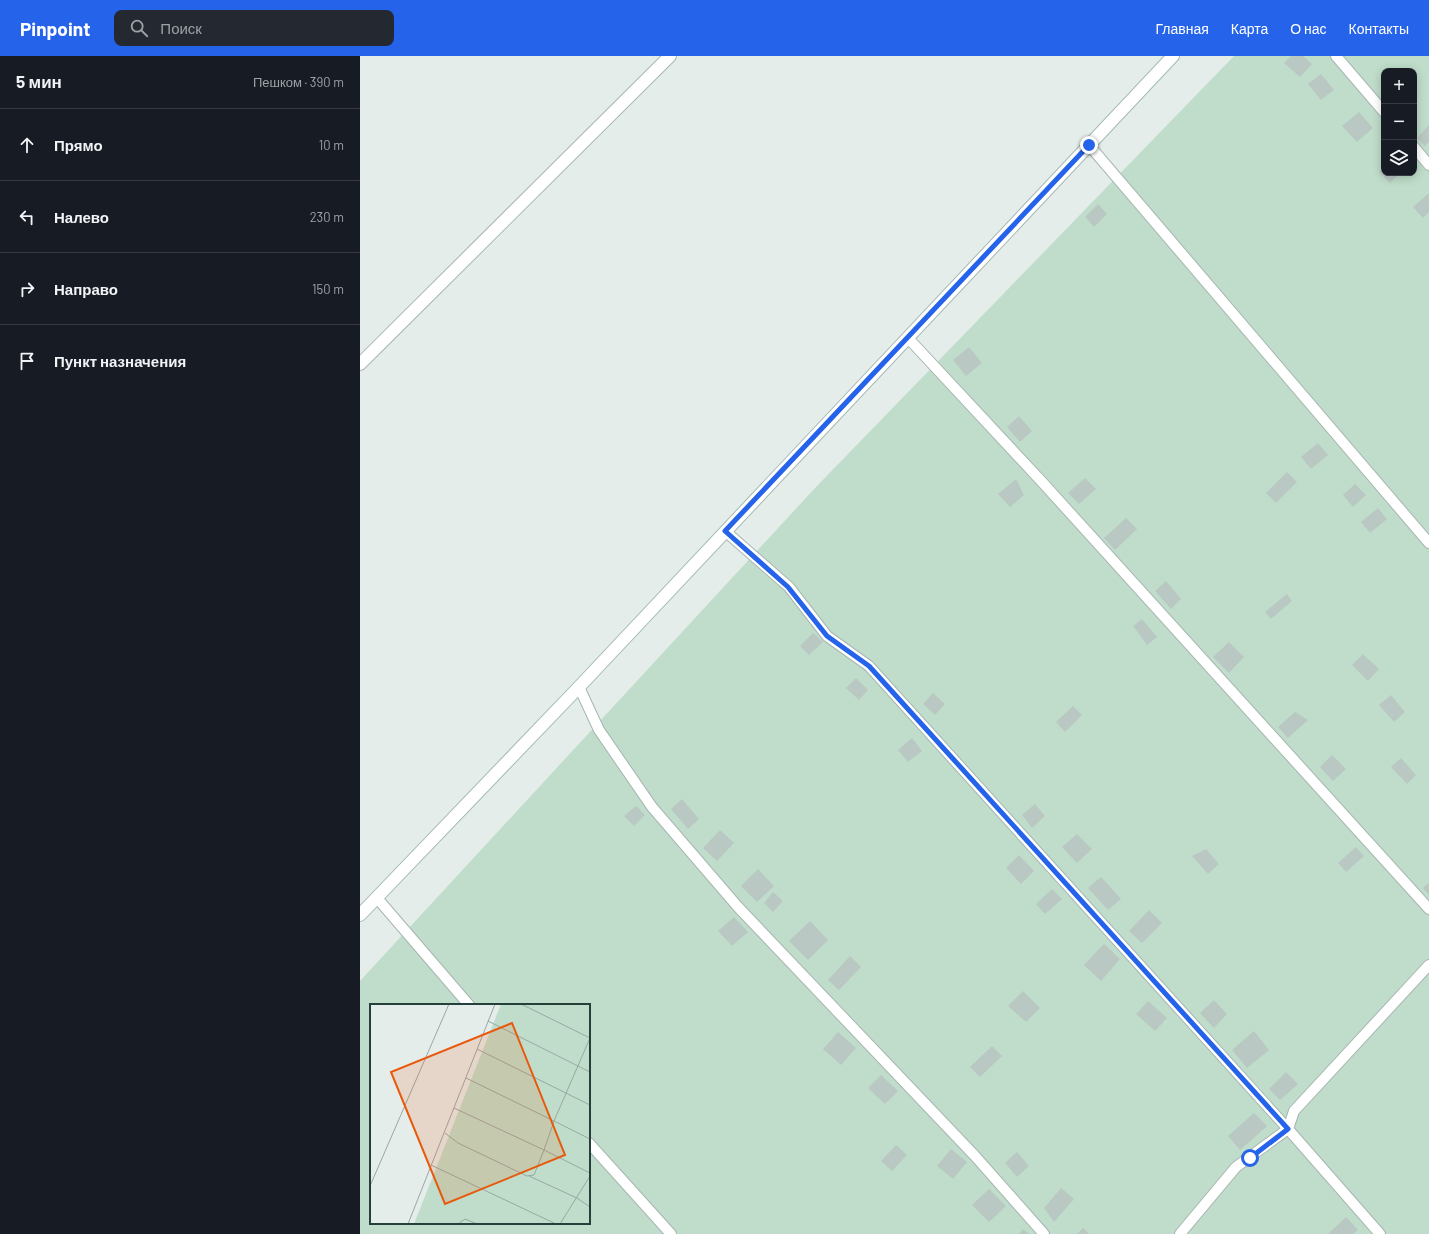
<!DOCTYPE html>
<html lang="ru">
<meta charset="utf-8">
<style>
:root{--surface:#171b24;--page:#242831;--text:#f1f3f6;--muted:#9ea1a6;--line:#363941;--accent:#2563eb}
body{margin:0;font-family:Barlow,sans-serif;background:var(--page);color:var(--text)}
.controls{position:absolute;right:12px;top:12px;display:grid;overflow:hidden;border-radius:8px;box-shadow:0 2px 10px #0003}
.controls button{width:36px;height:36px;display:grid;place-items:center;padding:0;border:0;border-bottom:1px solid var(--line);background:var(--surface);color:var(--text);font:20px sans-serif}
.stop{position:absolute;width:12px;height:12px;margin:-9px;border:3px solid #2563eb;border-radius:50%;background:#fff}
.stop.end{background:#2563eb;border-color:#fff;box-shadow:0 1px 4px #0008}
.list{margin:0;padding:0;list-style:none}
h2{display:flex;justify-content:space-between;align-items:center;height:52px;margin:0;padding:0 16px;font-size:17px}
h2 small{font-size:13px;font-weight:400;color:var(--muted)}
.list li{display:grid;grid-template-columns:26px 1fr auto;gap:12px;align-items:center;box-sizing:border-box;height:72px;padding:0 16px;border-top:1px solid var(--line)}
.list b{display:block;font-size:15px;white-space:nowrap}
.list em{font-size:13px;font-style:normal;color:var(--muted)}
.icon{flex:none;width:22px;height:22px;fill:none;stroke:currentColor;stroke-width:2;stroke-linecap:round;stroke-linejoin:round}
.map{position:relative;flex:none;width:1069px;height:1178px;overflow:hidden}
header{display:flex;align-items:center;gap:24px;box-sizing:border-box;height:56px;padding:0 20px;background:var(--accent);color:#fff}
header strong{font-size:19px}
nav{display:flex;gap:22px;margin-inline-start:auto;font-size:14px}
.search{width:280px;height:36px;background:var(--page);display:flex;align-items:center;gap:10px;box-sizing:border-box;padding:0 14px;border-radius:8px;color:var(--muted);font-size:15px}
main{display:flex}
aside{flex:1;background:var(--surface)}
.map>svg:first-child{display:block}
</style>
<header>
<strong>Pinpoint</strong>
<div class="search"><svg class="icon" aria-label="search" viewBox="0 0 24 24"><circle cx="10" cy="10" r="6"/><path d="M15 15l6 6"/></svg>Поиск</div>
<nav><a>Главная</a><a>Карта</a><a>О нас</a><a>Контакты</a></nav>
</header>
<main>
<aside>
<h2>5 мин<small>Пешком · 390 m</small></h2>
<ul class="list">
<li><svg class="icon" aria-label="ahead" viewBox="0 0 24 24"><path d="M12 20V5M6 11l6-6 6 6"/></svg><div><b>Прямо</b></div><em>10 m</em></li>
<li><svg class="icon" aria-label="left" viewBox="0 0 24 24"><path d="M17 20v-9H6M10 6l-5 5 5 5"/></svg><div><b>Налево</b></div><em>230 m</em></li>
<li><svg class="icon" aria-label="right" viewBox="0 0 24 24"><path d="M7 20v-9h11M14 6l5 5-5 5"/></svg><div><b>Направо</b></div><em>150 m</em></li>
<li><svg class="icon" aria-label="arrive" viewBox="0 0 24 24"><path d="M6 21V4h12l-3 4 3 4H6"/></svg><div><b>Пункт назначения</b></div></li>
</ul>
</aside>
<div class="map">
<svg width="1069" height="1178" viewBox="0 0 1069 1178">
<rect width="100%" height="100%" fill="#e5edea"/>
<path fill="#bfddca" fill-rule="evenodd" d="M874 0H1069V1178H0V925L456 431ZM1024 15H1054V117H1024ZM11 949H229V1167H11Z"/>
<g fill="#bac8c4">
<polygon points="931,0 943,0 952,8 940,21 924,7"/>
<polygon points="961,18 974,34 961,44 948,28"/>
<polygon points="999,56 1013,72 997,86 982,70"/>
<polygon points="1069,69 1069,86 1065,90 1057,82"/>
<polygon points="1024,111 1024,117 1040,117 1030,127 1019,116"/>
<polygon points="1069,137 1069,156 1063,162 1053,151"/>
<polygon points="738,148 747,158 734,171 725,161"/>
<polygon points="609,291 622,307 606,320 593,304"/>
<polygon points="659,360 672,375 660,386 647,371"/>
<polygon points="958,387 968,399 951,413 941,401"/>
<polygon points="927,416 937,426 916,447 906,437"/>
<polygon points="725,422 736,433 719,448 708,437"/>
<polygon points="656,423 664,439 650,451 638,438"/>
<polygon points="995,428 1006,439 993,451 983,439"/>
<polygon points="1018,452 1027,463 1010,477 1001,466"/>
<polygon points="766,462 777,473 755,494 744,482"/>
<polygon points="806,525 821,543 811,553 795,535"/>
<polygon points="927,538 932,545 911,563 905,556"/>
<polygon points="782,563 797,581 787,589 773,570"/>
<polygon points="453,577 463,586 449,599 440,590"/>
<polygon points="869,586 884,601 869,617 853,601"/>
<polygon points="1003,598 1019,613 1008,625 992,609"/>
<polygon points="496,622 508,634 499,644 486,632"/>
<polygon points="573,637 585,648 575,659 563,648"/>
<polygon points="1031,639 1045,656 1034,666 1019,649"/>
<polygon points="713,650 722,659 705,676 696,666"/>
<polygon points="935,656 948,664 928,682 918,671"/>
<polygon points="552,682 562,695 548,706 538,694"/>
<polygon points="972,699 986,713 973,725 960,711"/>
<polygon points="1041,702 1056,719 1047,728 1031,711"/>
<polygon points="322,743 339,763 328,773 311,753"/>
<polygon points="675,748 685,760 672,772 662,759"/>
<polygon points="276,750 285,759 274,770 264,760"/>
<polygon points="360,774 374,787 357,805 343,792"/>
<polygon points="717,778 732,793 717,807 702,791"/>
<polygon points="996,791 1004,800 986,816 978,807"/>
<polygon points="846,793 859,808 848,818 832,800"/>
<polygon points="659,799 674,815 661,828 646,812"/>
<polygon points="398,813 414,830 397,846 381,830"/>
<polygon points="741,821 761,843 748,854 728,832"/>
<polygon points="1069,827 1069,839 1063,832"/>
<polygon points="692,833 702,843 685,858 676,848"/>
<polygon points="413,836 423,845 413,856 404,847"/>
<polygon points="789,854 802,867 782,887 769,875"/>
<polygon points="374,861 388,876 372,890 358,875"/>
<polygon points="450,865 468,884 448,904 429,885"/>
<polygon points="744,888 760,903 741,925 724,909"/>
<polygon points="490,900 501,911 479,934 468,924"/>
<polygon points="663,935 680,952 666,966 648,950"/>
<polygon points="854,944 867,958 854,972 840,957"/>
<polygon points="788,945 807,962 795,975 776,958"/>
<polygon points="894,975 909,994 887,1012 872,994"/>
<polygon points="478,976 496,992 481,1009 463,993"/>
<polygon points="632,990 642,1000 620,1021 610,1011"/>
<polygon points="926,1016 938,1028 920,1044 909,1033"/>
<polygon points="521,1019 538,1035 525,1048 508,1032"/>
<polygon points="894,1057 907,1070 880,1094 868,1080"/>
<polygon points="536,1089 547,1099 532,1115 521,1105"/>
<polygon points="591,1093 607,1106 593,1123 577,1110"/>
<polygon points="657,1096 669,1110 657,1121 645,1107"/>
<polygon points="701,1132 714,1143 694,1166 684,1152"/>
<polygon points="629,1133 646,1150 629,1166 612,1149"/>
<polygon points="986,1161 998,1174 993,1178 968,1178"/>
<polygon points="723,1172 729,1178 717,1178"/>
<polygon points="663,1173 669,1178 659,1178"/>
</g>
<g fill="none" stroke-linecap="round" stroke-linejoin="round">
<defs>
<g id="service">
<polyline points="976,0 1024,56"/>
<polyline points="729,89 1069,487"/>
<polyline points="1054,91 1069,109"/>
<polyline points="548,282 683,427 1069,853"/>
<polyline points="365,475 429,531 467,580 509,610 928,1073 934,1055 1069,909"/>
<polyline points="219,631 239,674 292,751 378,851 615,1100 684,1178"/>
<polyline points="17,842 109,949"/>
<polyline points="229,1087 311,1178"/>
<polyline points="820,1178 876,1111 928,1073 1020,1178"/>
</g>
<polyline id="minor" points="0,308 310,0"/>
<polyline id="secondary" points="0,859 219,631 813,0"/>
</defs>
<use href="#service" stroke="#a8b5b2" stroke-width="12"/>
<use href="#minor" stroke="#a8b5b2" stroke-width="14"/>
<use href="#secondary" stroke="#a4b9b3" stroke-width="14"/>
<use href="#service" stroke="#fff" stroke-width="10"/>
<use href="#minor" stroke="#fff" stroke-width="12"/>
<use href="#secondary" stroke="#fff" stroke-width="12"/>
</g>
<g fill="none" stroke-linecap="round" stroke-linejoin="round">
<polyline stroke="#2563eb" stroke-width="5" points="729,89 365,475 428,531 467,580 509,610 928,1073 890,1102"/>
</g>
<g transform="translate(10 948)">
<rect width="220" height="220" fill="#e5edea"/>
<path d="M131 0H220V220H44Z" fill="#bfddca"/>
<path fill="none" stroke="#98a7a4" stroke-width="1" d="M151 0 220 34M118 17 220 68M107 45 220 101M96 74 184 117 220 34M84 104 174 146 184 117 220 135M75 129 88 139 157 172 164 171 174 146 220 169M61 161 186 220M159 172 207 194 220 203M0 182 79 0M38 220 125 0M88 220 95 215 107 220M190 220 220 172"/>
<path fill="#e8590c" fill-opacity="0.15" stroke="#e8590c" stroke-width="2" d="M142 19 195 151 75 200 21 68Z"/>
<rect width="220" height="220" fill="none" stroke="#253f3a" stroke-width="2"/>
</g>
</svg>
<div class="controls">
<button>+</button>
<button>−</button>
<button><svg class="icon" aria-label="layers" viewBox="0 0 24 24"><path d="M12 4l9 5-9 5-9-5zM3 14l9 5 9-5"/></svg></button>
</div>
<div class="stop" style="left:890px;top:1102px"></div>
<div class="stop end" style="left:729px;top:89px"></div>
</div>
</main>
